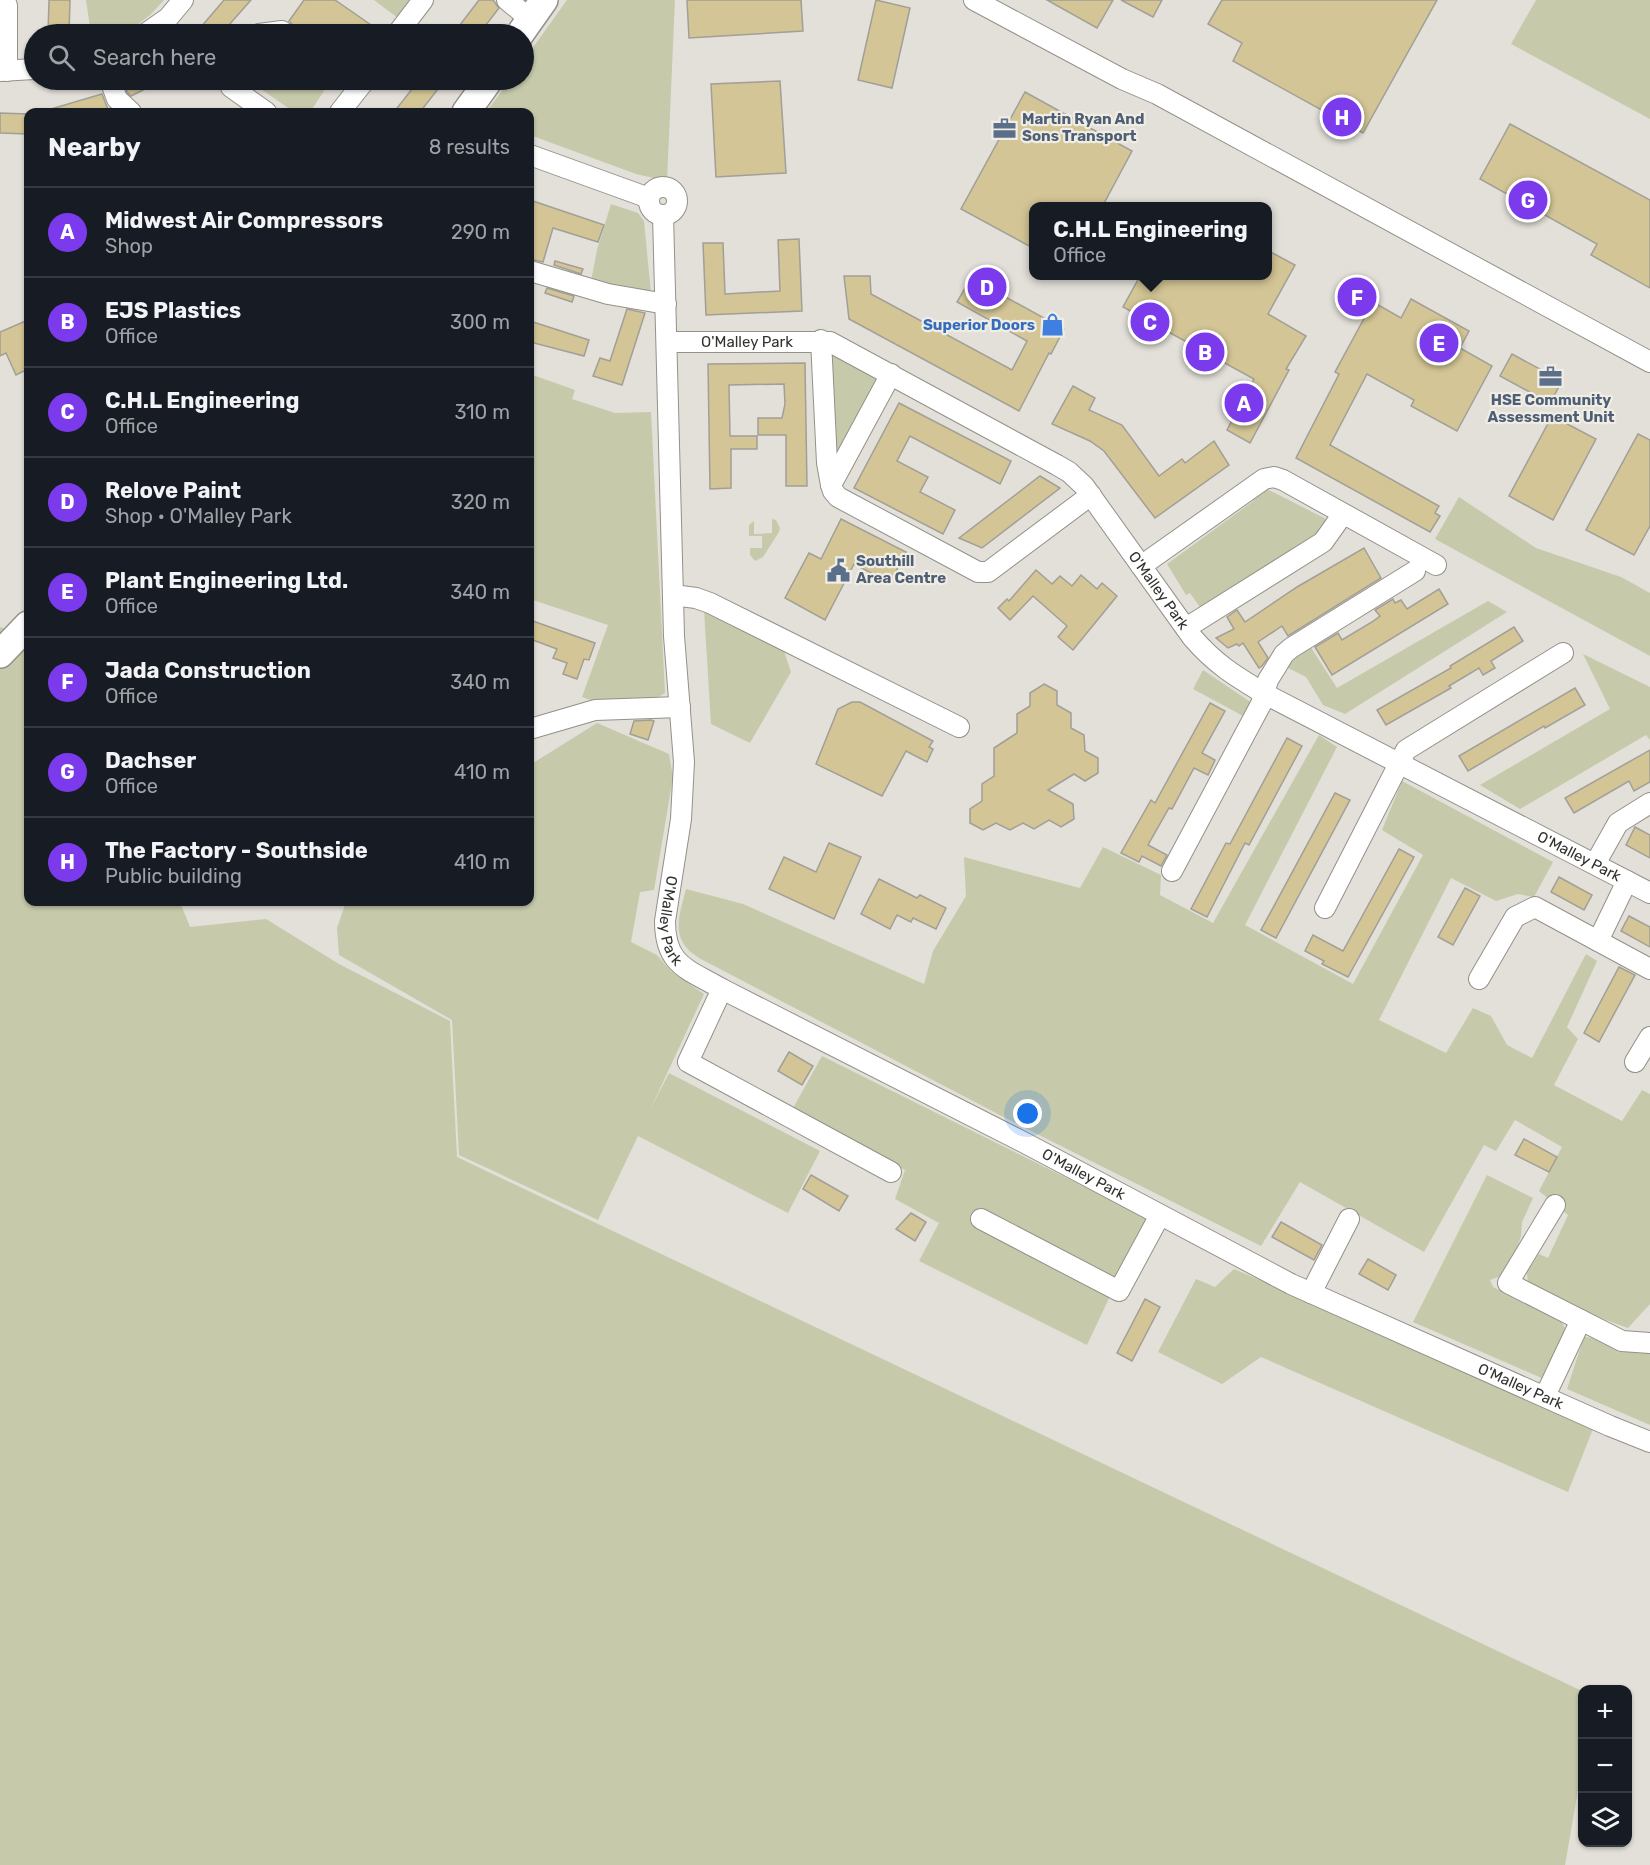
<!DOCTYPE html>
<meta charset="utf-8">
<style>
:root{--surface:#171b24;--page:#242831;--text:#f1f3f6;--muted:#9ea1a6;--line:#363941;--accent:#7c3aed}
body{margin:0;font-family:Rubik,sans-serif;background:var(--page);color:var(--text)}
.controls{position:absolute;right:18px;bottom:18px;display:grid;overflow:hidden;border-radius:12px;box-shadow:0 2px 4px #0004}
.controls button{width:54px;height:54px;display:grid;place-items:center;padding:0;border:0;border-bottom:2px solid var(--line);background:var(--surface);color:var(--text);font:30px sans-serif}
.you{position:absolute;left:1028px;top:1114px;width:21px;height:21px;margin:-15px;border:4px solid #fff;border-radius:50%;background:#1a73e8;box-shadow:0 0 0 9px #1a73e833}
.badge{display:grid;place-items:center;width:39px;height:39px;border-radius:50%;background:var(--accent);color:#fff;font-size:20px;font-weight:700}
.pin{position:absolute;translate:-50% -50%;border:3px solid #fff;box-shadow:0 2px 6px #0006}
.popup{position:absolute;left:1029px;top:202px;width:243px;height:78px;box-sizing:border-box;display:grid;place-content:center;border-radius:12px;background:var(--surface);filter:drop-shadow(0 2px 4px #0005);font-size:20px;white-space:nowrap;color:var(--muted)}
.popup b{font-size:22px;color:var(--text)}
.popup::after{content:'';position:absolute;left:50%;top:100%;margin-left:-12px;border:12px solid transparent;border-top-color:var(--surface)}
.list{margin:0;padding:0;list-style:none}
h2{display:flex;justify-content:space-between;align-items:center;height:78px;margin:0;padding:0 24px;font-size:26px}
h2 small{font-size:20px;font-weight:400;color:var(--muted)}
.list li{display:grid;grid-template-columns:39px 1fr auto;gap:18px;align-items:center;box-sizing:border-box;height:90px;padding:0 24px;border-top:2px solid var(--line)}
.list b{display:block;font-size:22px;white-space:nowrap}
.list p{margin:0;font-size:20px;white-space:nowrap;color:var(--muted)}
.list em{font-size:20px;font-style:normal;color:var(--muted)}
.icon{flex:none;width:33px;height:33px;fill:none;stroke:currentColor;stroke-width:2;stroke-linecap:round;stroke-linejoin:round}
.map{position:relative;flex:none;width:1650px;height:1865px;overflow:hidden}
.search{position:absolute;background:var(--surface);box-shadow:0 2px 4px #0004;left:24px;top:24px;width:510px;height:66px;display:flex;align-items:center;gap:15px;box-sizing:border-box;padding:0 21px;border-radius:33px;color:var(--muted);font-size:22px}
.panel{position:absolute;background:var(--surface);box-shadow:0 2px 4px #0004;left:24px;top:108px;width:510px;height:798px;border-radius:12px}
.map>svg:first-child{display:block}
</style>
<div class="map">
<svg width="1650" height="1865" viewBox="0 0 1650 1865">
<rect width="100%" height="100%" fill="#e2e0d8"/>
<g fill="#c6caab">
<polygon points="86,0 164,0 150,15 125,34 91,34"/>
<polygon points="374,0 412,0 398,18"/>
<polygon points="567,0 675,0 667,181 636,174 530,135 530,112 487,111 510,80 524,80 524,60"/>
<polygon points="1536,0 1650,0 1650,119 1511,44"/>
<polygon points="257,80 311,80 324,91 310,112 294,112 258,87"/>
<polygon points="611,204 638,213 644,221 651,293 591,281 597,250"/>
<polygon points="834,350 880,376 841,452 837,454 833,452 830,354"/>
<polygon points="530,374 575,390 572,399 615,413 651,412 665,693 657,698 596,702 582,697 608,625 530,599"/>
<polygon points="1265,488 1328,520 1319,535 1209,604 1207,602 1200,607 1190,593 1186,595 1167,564 1252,502"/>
<polygon points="1459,497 1536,548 1621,577 1650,593 1650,656 1435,539"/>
<polygon points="772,519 776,520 780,528 779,532 763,557 755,561 750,555 750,548 762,548 762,536 749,536 749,525 754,521 754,534 772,533"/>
<polygon points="1488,601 1507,612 1345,714 1323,705 1306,677 1286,667 1310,646 1337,688"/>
<polygon points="704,610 783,648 791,672 750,743 711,724"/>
<polygon points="0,627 28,636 28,902 180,902 190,927 266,919 339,964 450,1021 457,1157 1582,1691 1582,1768 1565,1865 0,1865"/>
<polygon points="1583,654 1650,687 1650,740 1646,735 1520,809 1480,785 1610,709"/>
<polygon points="1203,670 1252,703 1245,717 1193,689"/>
<polygon points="597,723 669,754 673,777 654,890 640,892 631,942 657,955 671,971 704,994 650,1110 669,1073 820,1151 788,1213 638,1136 598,1220 459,1155 452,1020 339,955 337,928 346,902 530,902 530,765"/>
<path d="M1319 735 1337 747 1245 925 1353 984 1423 855 1382 830 1402 781 1553 862 1534 897 1518 894 1496 901 1451 878 1379 1020 1446 1053 1473 1008 1491 1016 1507 1045 1532 1058 1586 954 1597 961 1567 1027 1578 1039 1554 1085 1622 1121 1642 1090 1650 1094V1304L1628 1328 1551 1300 1528 1285 1527 1272 1539 1254 1548 1258 1568 1215 1539 1191 1562 1147 1515 1120 1496 1151 1484 1145 1424 1252 1300 1182 1261 1246 1019 1125 699 958C669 940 679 917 686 889L743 904 924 984 933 951 966 896 964 857 1080 888 1103 847 1161 875 1160 895 1213 923Z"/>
<polygon points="822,1056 1147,1218 1087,1345 919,1261 939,1223 895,1199 905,1170 792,1110"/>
<polygon points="1487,1175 1533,1198 1522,1222 1521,1236 1514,1257 1504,1275 1490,1280 1493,1287 1560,1320 1568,1333 1544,1379 1413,1322"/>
<polygon points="1234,1269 1595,1424 1568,1492 1261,1357 1222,1384 1158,1352 1196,1279 1215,1287"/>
<polygon points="1584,1337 1607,1339 1650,1354 1650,1425 1567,1389"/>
</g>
<g fill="#d3c595" stroke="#a19f97" stroke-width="1.5">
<polygon points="49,0 70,0 69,34 48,34"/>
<polygon points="224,0 251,0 221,34 195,34"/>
<polygon points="304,0 335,0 384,34 298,34 297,29 289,21"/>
<polygon points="479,0 493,0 499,8 479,34 453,34"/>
<polygon points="687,0 801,0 803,31 689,38"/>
<polygon points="876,0 910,8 892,88 858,80"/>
<polygon points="1047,0 1113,0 1097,28"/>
<polygon points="1121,0 1162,0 1153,17"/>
<polygon points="1222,0 1437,0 1363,133 1233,61 1242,43 1208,24"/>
<polygon points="123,80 163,80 131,96 127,92"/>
<polygon points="419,80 445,80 420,112 394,112"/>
<polygon points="780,81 786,173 716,177 711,84"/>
<polygon points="1025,92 1132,151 1102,207 1033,207 1033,248 961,209"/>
<polygon points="102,94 109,112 52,112 51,109"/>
<polygon points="0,113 28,114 28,134 0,133"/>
<polygon points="1510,124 1650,200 1650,288 1591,255 1597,244 1480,179"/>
<polygon points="530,200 604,225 598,242 553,228 543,262 530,259"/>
<polygon points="799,239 802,311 706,315 703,243 723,243 725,294 780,291 778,240"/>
<polygon points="1267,250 1295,265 1268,314 1306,336 1286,369 1289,370 1250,443 1227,430 1254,379 1123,307 1140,276 1267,276"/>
<polygon points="555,261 583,269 581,274 554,265"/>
<polygon points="844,276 870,276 871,294 1012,370 1027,341 957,302 971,278 1064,329 1051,354 1049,353 1019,411 849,319"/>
<polygon points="547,288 574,296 572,302 545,293"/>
<polygon points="1411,299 1469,331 1460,348 1492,366 1457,431 1411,406 1414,400 1367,374 1330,445 1439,506 1435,513 1440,516 1430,532 1296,458 1339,374 1335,372 1373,302 1401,318"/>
<polygon points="627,309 645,313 622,385 593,376 600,358 610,361"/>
<polygon points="28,320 28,369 16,375 6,353 0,356 0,332"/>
<polygon points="530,321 589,340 584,356 530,342"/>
<polygon points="1512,354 1562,381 1550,403 1500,376"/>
<polygon points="805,363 807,486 786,486 786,435 758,435 758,418 782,418 785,404 784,384 729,385 730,436 757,436 757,449 731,449 731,488 710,489 708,364"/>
<polygon points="1073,386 1095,398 1089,410 1122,425 1159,476 1182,459 1185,463 1214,441 1229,465 1155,518 1104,451 1090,441 1052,424"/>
<polygon points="899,403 1011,461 1000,484 910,436 897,461 928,477 920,492 955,510 943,534 854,488"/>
<polygon points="1552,416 1596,439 1553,520 1509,496"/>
<polygon points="1638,434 1650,440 1650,526 1634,555 1586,530"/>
<polygon points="1040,476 1060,488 982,548 959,538"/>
<polygon points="841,519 906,552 890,583 854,564 825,620 785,598 809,553 821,559"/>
<polygon points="1364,548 1381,578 1288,636 1282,626 1258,642 1268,658 1262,666 1259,668 1243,643 1239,646 1237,644 1228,648 1216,638 1234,629 1227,617 1237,610 1245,622 1297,587"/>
<polygon points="1036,570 1052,584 1060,576 1072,586 1081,575 1097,589 1102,583 1117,596 1073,650 1058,637 1067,626 1033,596 1010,620 998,608 1007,599 1009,601"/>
<polygon points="1439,589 1448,604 1332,675 1315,647 1338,633 1342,640 1372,622 1380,616 1375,610 1393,599 1395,603 1401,600 1407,609"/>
<polygon points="530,620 595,643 589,660 584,659 577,679 563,674 567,663 553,658 557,649 530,639"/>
<polygon points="1514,627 1523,641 1491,661 1495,668 1483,675 1479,668 1449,686 1451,688 1386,725 1377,710 1451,668 1450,666"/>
<polygon points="1044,684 1057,691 1057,705 1071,713 1071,728 1084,735 1085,751 1098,758 1098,773 1085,781 1074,774 1048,790 1073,804 1074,819 1061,827 1049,820 1034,829 1023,823 1010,830 996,823 983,830 970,823 970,809 982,801 982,784 994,776 994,748 1017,733 1017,714 1030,706 1030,693"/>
<polygon points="1575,688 1585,705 1545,728 1544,726 1468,771 1459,756"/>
<polygon points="852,702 860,702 933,741 929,747 933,749 927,762 906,751 882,796 816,764 838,709"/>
<polygon points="1210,703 1225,711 1202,753 1215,760 1208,775 1194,768 1172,809 1169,808 1148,845 1167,855 1161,866 1142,856 1139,862 1121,853 1151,800 1155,803"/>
<polygon points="651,720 654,721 648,740 630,734 634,721"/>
<polygon points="1287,738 1302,746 1249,845 1245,843 1207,917 1191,909 1226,843 1230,844"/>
<polygon points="1650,750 1650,782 1634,791 1629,781 1574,813 1565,798"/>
<polygon points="1335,793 1350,800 1276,938 1261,930"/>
<polygon points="1635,827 1650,835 1650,858 1626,845"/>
<polygon points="829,843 861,857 834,919 769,889 784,857 816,872"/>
<polygon points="1399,849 1414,857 1348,977 1322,964 1324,961 1305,951 1313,935 1343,951"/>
<polygon points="1559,877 1592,895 1584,910 1551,892"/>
<polygon points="879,879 917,898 920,895 946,908 936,929 913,918 911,922 897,915 890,929 861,914"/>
<polygon points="1465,888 1480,896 1453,945 1438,937"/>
<polygon points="1629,916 1650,927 1650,947 1621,931"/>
<polygon points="1619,967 1635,975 1599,1042 1584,1033"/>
<polygon points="789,1052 813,1066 802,1085 778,1071"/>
<polygon points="1524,1139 1557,1157 1549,1172 1515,1155"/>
<polygon points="811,1175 848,1196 839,1211 803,1189"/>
<polygon points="911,1213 926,1222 915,1241 896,1229"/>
<polygon points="1281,1222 1322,1245 1314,1260 1272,1237"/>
<polygon points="1368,1259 1396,1275 1388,1290 1359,1274"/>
<polygon points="1145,1299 1160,1307 1132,1361 1117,1353"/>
</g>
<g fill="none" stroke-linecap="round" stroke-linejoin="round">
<defs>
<g id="street">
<polyline points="5,0 7,6 7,71"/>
<polyline points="507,0 530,19"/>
<polyline points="974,0 1122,79 1157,94 1650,362"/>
<polyline points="145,34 168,18 183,0"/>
<polyline points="259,34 282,31 286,34"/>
<polyline points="397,34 423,0"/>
<polyline points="0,71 34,69"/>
<polyline points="110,80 117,99 131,112"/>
<polyline points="231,80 231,87 266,112"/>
<polyline points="340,112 365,80"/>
<polyline points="530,155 649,198"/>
<circle cx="663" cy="201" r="14"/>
<path id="s1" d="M663 215 674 636 684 762 681 819 665 921C665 966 688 969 722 989L1025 1143 1291 1284 1610 1426 1650 1442"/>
<polyline points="530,271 608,294 666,304"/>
<polyline points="821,340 827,463 831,485"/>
<path id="s2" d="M667 342H830L1057 465 1069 472 1084 486 1192 637C1215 664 1235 676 1265 694L1650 893"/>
<polyline points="891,374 831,485 833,491 838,497 978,572 988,572 1091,495"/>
<polyline points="1141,566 1264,479 1274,477 1283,480 1436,565"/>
<polyline points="673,595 696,598 710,603 959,727"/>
<polyline points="1186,628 1323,542 1343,514"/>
<polyline points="530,729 595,710 680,707"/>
<polyline points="1595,864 1618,823 1650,803"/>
<polyline points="1172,871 1261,704 1268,680 1284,654 1291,648 1415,571"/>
<polyline points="1325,908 1406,750 1563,653"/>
<polyline points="1598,941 1627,881"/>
<polyline points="1479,979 1515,917 1535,907 1650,969"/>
<polyline points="722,989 688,1062 891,1172"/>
<polyline points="1635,1062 1650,1037"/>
<polyline points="1555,1205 1508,1283 1622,1341 1650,1343"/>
<polyline points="981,1219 1119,1291 1160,1215"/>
<polyline points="1311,1293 1349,1219"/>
<polyline points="1545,1396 1581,1320"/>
</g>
<g id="secondary">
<polyline points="520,34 544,0"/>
<polyline points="466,112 489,80"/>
<polyline points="0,654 28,625"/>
</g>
</defs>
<use href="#street" stroke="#939189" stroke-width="22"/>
<use href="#secondary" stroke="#939189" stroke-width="30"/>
<use href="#street" stroke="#fff" stroke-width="20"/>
<use href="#secondary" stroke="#fff" stroke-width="27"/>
</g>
<defs>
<symbol id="office-bare" viewBox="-9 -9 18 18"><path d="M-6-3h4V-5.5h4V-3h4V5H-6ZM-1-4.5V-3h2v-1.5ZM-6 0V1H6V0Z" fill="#5c6f8a" stroke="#f0ede5" stroke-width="2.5" paint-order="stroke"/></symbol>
<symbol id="shop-bare" viewBox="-9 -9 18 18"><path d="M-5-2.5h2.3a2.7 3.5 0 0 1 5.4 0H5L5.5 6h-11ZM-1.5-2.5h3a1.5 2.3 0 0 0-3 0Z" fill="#3f7fe0" stroke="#f0ede5" stroke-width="2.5" paint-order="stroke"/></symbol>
<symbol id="civic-bare" viewBox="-9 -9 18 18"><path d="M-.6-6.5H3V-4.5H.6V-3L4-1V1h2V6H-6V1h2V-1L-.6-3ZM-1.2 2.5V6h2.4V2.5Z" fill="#5c6f8a" stroke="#f0ede5" stroke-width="2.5" paint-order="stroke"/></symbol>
</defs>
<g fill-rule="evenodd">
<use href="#office-bare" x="988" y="112" width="33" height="33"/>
<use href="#shop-bare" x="1036" y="308" width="33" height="33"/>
<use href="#office-bare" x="1534" y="360" width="33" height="33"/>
<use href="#civic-bare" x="822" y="554" width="33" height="33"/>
</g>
<g text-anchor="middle" stroke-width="4.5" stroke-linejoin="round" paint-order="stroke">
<g font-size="15" font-weight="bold" fill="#4e5e75" stroke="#f0ede5" text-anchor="start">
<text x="1022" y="124">Martin Ryan And<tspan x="1022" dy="17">Sons Transport</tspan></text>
<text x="1551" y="405" text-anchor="middle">HSE Community<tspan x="1551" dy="17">Assessment Unit</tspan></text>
<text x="856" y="566">Southill<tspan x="856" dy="17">Area Centre</tspan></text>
</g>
<g font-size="15" font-weight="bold" fill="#366cbe" stroke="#f0ede5" text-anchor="end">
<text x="1035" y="330">Superior Doors</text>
</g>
<g font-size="15" fill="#31312d" stroke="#f0ede5">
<text dy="5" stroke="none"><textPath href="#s2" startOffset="80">O'Malley Park</textPath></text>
<text dy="5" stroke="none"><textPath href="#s2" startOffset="584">O'Malley Park</textPath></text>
<text dy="5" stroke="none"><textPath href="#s2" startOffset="1088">O'Malley Park</textPath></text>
<text dy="5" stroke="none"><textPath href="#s1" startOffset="708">O'Malley Park</textPath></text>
<text dy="5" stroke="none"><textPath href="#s1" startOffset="1210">O'Malley Park</textPath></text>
<text dy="5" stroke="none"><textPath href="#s1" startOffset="1696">O'Malley Park</textPath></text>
</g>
</g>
</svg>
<div class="controls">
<button>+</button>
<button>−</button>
<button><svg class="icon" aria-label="layers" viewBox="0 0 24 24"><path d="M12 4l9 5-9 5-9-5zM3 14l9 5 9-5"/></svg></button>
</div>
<div class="you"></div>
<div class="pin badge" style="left:1244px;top:403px">A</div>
<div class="pin badge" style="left:1205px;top:352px">B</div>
<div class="pin badge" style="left:1150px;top:322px">C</div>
<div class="popup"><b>C.H.L Engineering</b>Office</div>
<div class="pin badge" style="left:987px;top:287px">D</div>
<div class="pin badge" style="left:1439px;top:343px">E</div>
<div class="pin badge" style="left:1357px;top:297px">F</div>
<div class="pin badge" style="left:1528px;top:200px">G</div>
<div class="pin badge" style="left:1342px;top:117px">H</div>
<div class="search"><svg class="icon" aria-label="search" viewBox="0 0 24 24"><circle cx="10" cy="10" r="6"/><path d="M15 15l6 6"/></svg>Search here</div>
<section class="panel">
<h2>Nearby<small>8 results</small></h2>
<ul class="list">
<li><span class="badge">A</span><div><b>Midwest Air Compressors</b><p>Shop</p></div><em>290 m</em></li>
<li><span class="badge">B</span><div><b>EJS Plastics</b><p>Office</p></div><em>300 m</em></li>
<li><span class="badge">C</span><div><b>C.H.L Engineering</b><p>Office</p></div><em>310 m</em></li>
<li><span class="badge">D</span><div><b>Relove Paint</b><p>Shop · O'Malley Park</p></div><em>320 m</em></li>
<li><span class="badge">E</span><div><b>Plant Engineering Ltd.</b><p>Office</p></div><em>340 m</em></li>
<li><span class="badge">F</span><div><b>Jada Construction</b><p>Office</p></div><em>340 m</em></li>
<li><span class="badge">G</span><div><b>Dachser</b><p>Office</p></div><em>410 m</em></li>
<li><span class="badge">H</span><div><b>The Factory - Southside</b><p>Public building</p></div><em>410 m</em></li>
</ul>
</section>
</div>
